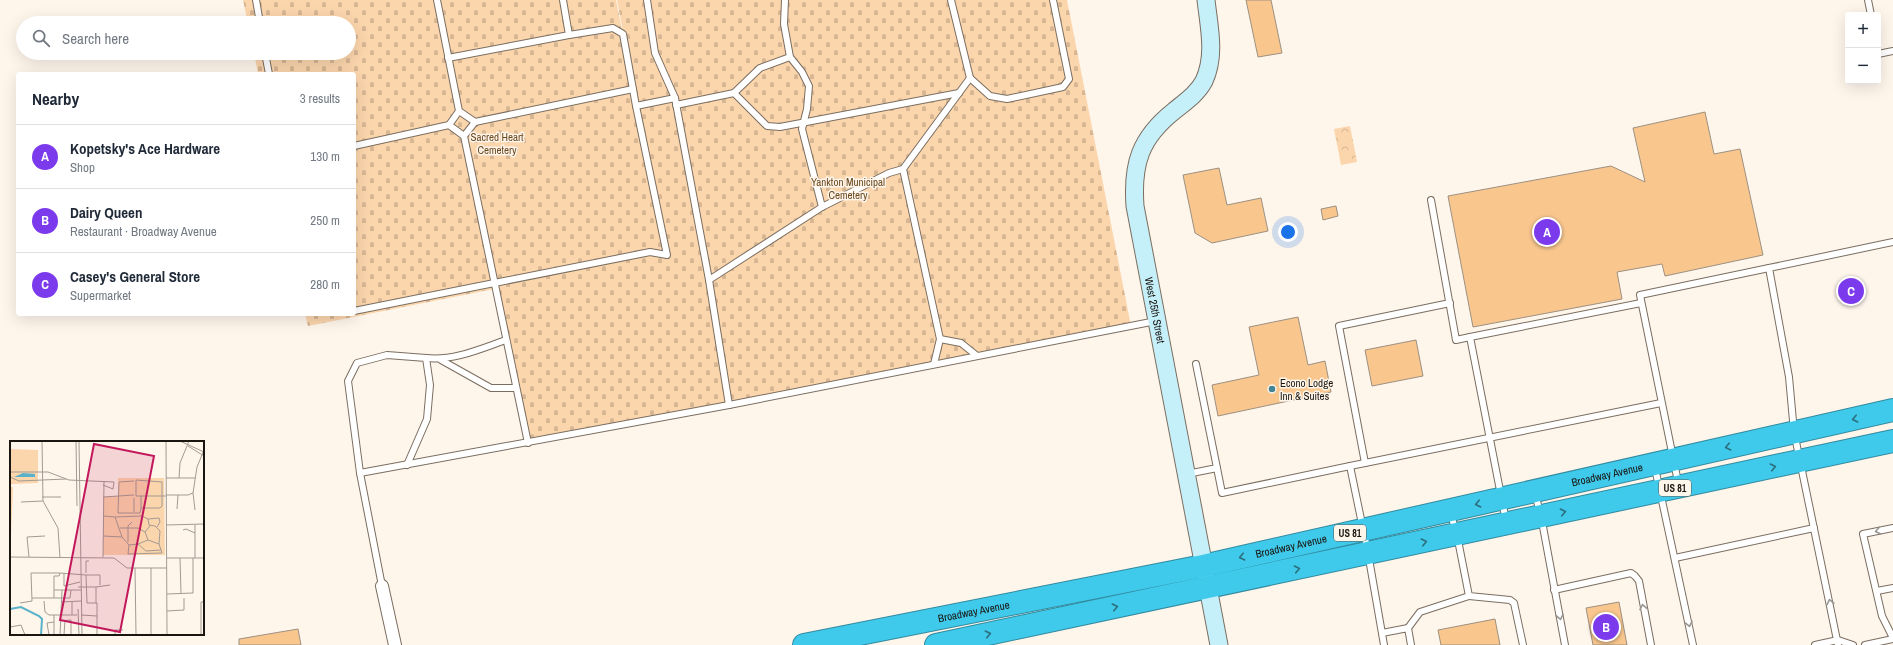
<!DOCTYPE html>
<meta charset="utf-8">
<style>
:root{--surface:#fff;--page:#f2f2f3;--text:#1f2937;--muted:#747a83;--line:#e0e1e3;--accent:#7c3aed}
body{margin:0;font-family:"Archivo Narrow",sans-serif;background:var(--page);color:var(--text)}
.controls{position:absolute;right:12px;top:12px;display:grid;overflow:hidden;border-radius:4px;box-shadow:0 4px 16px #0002}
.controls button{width:36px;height:36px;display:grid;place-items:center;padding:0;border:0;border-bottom:1px solid var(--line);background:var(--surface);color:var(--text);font:20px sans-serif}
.you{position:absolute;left:1288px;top:232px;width:14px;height:14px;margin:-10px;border:3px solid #fff;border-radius:50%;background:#1a73e8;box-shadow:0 0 0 6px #1a73e833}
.badge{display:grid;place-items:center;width:26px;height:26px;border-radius:50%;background:var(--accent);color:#fff;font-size:13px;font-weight:700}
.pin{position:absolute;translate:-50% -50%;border:2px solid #fff;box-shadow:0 1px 4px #0006}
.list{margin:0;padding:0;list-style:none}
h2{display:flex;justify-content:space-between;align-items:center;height:52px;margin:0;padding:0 16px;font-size:17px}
h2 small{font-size:13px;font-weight:400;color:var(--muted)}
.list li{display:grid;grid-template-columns:26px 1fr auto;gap:12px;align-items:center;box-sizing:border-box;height:64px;padding:0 16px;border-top:1px solid var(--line)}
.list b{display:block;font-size:15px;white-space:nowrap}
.list p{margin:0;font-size:13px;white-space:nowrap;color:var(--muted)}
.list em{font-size:13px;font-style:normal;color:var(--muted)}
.icon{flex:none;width:22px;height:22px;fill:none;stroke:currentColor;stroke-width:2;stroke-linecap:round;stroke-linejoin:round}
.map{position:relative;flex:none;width:1893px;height:645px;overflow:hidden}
.search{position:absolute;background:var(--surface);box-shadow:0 4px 16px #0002;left:16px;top:16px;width:340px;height:44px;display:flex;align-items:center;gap:10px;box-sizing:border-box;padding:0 14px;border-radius:22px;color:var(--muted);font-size:15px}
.panel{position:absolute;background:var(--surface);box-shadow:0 4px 16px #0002;left:16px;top:72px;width:340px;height:244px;border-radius:4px}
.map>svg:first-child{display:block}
</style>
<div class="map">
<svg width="1893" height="645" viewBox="0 0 1893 645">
<defs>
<pattern id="cemetery-stones" width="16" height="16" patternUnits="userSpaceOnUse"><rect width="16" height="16" fill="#fbd5ac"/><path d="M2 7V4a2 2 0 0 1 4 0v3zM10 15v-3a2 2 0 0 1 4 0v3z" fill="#d7b693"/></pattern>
<pattern id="park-crowns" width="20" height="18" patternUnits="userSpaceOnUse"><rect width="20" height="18" fill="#fbd5ac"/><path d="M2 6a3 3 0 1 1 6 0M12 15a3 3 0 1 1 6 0" fill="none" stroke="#d7b693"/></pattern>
</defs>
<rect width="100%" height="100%" fill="#fef5eb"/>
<polygon fill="url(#cemetery-stones)" points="243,0 616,0 644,142 617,0 1067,0 1131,326 528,443 494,289 308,326 305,314 354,314 354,74 258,74 254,53 349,53 349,23 248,23"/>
<polygon fill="url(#park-crowns)" points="1350,126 1357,162 1341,165 1334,129"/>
<g fill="#f9c78e" stroke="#9d9081">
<polygon points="1246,0 1271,0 1282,53 1258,57"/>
<polygon points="1705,112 1714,154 1740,149 1763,255 1665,276 1662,264 1617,272 1622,299 1473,327 1448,196 1611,166 1645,182 1633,128"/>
<polygon points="1219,168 1227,205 1261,198 1268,231 1212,243 1195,233 1183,175"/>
<polygon points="1336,206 1338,216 1323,220 1321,209"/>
<polygon points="1298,317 1308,365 1325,361 1331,392 1218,416 1212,385 1259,375 1249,327"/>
<polygon points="1416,340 1423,376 1372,386 1365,350"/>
<polygon points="1619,602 1627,645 1593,645 1586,608"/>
<polygon points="1495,619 1500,645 1441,645 1438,630"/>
<polygon points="298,629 301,645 239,645 239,639"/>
</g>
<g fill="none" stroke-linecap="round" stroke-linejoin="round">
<defs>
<g id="lane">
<polyline points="256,0 260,23"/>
<polyline points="647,0 655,53 675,98 709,280"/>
<polyline points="785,0 784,24 790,57 802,72 809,86 807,109 802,129 822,207"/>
<polyline points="1868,0 1871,15"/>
<polyline points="265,53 269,74"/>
<polyline points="1878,54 1893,51"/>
<polyline points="448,58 569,35 563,0"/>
<polyline points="970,78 990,96 1007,99 1063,87 1069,79 1053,0"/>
<polyline points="734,93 767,126 780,127 959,93"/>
<polyline points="676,105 734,93 760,68 790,57"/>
<polyline points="636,106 675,98"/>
<polyline points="459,111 475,122 464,136"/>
<polyline points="475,122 633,89"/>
<polyline points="449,125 464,136 528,443"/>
<polyline points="354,146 449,125 459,111 437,0"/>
<polyline points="1431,200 1456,340 1470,337"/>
<polyline points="1450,303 1339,326 1365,463 1661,403"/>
<polyline points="354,311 650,252 667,255 636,106 623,34 613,28 569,35"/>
<polyline points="940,339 961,343 976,355"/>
<path d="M426 358C454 361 480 349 506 340"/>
<polyline points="441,360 491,388 516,388"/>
<polyline points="934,364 940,339 903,169 970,78 951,0"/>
<polyline points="729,405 709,280 822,207 889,173 903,169"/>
<polyline points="1365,463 1350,466 1368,553 1384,645"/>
<polyline points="1217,468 1222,493 1350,466"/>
<polyline points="1655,468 1693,645"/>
<polyline points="360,473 729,405 1156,321"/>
<polyline points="1187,474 1217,468 1196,364"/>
<polyline points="1678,482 1640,295 1769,268"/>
<polyline points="1535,494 1541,516 1565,645"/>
<polyline points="1451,515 1457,535 1469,596 1510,600 1514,603 1523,645"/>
<polyline points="1506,521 1470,337 1641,303"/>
<polyline points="1893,528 1863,534 1882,616 1893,638"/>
<polyline points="1675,558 1814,528"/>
<polyline points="382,586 360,473 348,381 357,363 387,355 426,358 430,385 427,419 407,465"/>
<polyline points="1554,590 1631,573 1635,576 1639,581 1651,645"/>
<polyline points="1877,591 1893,588"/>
<polyline points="1408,628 1420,612 1469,596"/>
<polyline points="1382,633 1408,628 1411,645"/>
<polyline points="1815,645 1838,640 1853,645"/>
<polyline points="1838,645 1794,432 1789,377 1769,268 1893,242"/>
<polyline points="1865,645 1893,639"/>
</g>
<polyline id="street" points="382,586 395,645"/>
<g id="secondary">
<path id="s1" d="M1206 0C1209 27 1216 55 1204 81 1197 94 1185 102 1174 111 1140 138 1132 164 1135 206L1219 645"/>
</g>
<g id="highway">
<path id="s2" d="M804 645 1203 566 1893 410"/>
<polyline points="936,645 1893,441"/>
</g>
</defs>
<use href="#lane" stroke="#7b6e60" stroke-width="8"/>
<use href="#street" stroke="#7b6e60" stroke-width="14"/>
<use href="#secondary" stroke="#7b6e60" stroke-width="19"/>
<use href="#highway" stroke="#328a9e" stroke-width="24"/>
<use href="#lane" stroke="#fff" stroke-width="6"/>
<use href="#street" stroke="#fff" stroke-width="12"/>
<use href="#secondary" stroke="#c5eff9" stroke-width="17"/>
<use href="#highway" stroke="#3fc9eb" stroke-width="22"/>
</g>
<defs><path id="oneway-chevron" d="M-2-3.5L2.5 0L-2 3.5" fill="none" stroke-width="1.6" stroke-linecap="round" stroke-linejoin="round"/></defs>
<g stroke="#2c6f7d">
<use href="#oneway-chevron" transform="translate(1855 419) rotate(167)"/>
<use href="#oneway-chevron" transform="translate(1728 447) rotate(167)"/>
<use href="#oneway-chevron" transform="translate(1773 467) rotate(-12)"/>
<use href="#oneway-chevron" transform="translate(1478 504) rotate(167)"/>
<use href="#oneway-chevron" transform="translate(1563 512) rotate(-12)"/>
<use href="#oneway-chevron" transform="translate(1424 542) rotate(-12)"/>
<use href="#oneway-chevron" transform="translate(1242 557) rotate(167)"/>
<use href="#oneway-chevron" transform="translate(1297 569) rotate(-12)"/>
<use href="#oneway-chevron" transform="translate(1115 607) rotate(-12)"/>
<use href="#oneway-chevron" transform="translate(988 634) rotate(-12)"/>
</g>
<g stroke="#989693">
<use href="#oneway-chevron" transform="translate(1878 531) rotate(168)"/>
<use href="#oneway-chevron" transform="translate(1830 602) rotate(-102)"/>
<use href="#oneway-chevron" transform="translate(1643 607) rotate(-101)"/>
<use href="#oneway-chevron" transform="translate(1560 617) rotate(79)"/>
<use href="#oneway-chevron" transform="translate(1689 624) rotate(78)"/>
</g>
<circle fill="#438597" stroke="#fef5eb" stroke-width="1.5" cx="1272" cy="389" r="4"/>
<g text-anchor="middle" stroke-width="3" stroke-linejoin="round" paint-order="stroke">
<g fill="#fef5eb" stroke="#5e5851" stroke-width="1">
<rect x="1659" y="480" width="32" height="16" rx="3"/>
<rect x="1334" y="525" width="32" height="16" rx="3"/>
</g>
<g font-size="10" font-weight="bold" fill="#1a150f">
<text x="1675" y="492">US 81</text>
<text x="1350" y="537">US 81</text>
</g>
<g font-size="11" fill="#6c4a20" stroke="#fef5eb">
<text x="497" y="141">Sacred Heart<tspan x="497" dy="13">Cemetery</tspan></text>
<text x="848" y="186">Yankton Municipal<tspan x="848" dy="13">Cemetery</tspan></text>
</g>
<g font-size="11" fill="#1a150f" stroke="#fef5eb">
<text dy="4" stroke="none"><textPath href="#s1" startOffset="339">West 25th Street</textPath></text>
<text dy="4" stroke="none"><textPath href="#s2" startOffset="821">Broadway Avenue</textPath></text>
<text dy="4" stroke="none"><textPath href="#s2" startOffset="497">Broadway Avenue</textPath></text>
<text dy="4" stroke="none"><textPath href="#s2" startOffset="173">Broadway Avenue</textPath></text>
</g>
<g font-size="11" fill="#1a150f" stroke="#fef5eb" text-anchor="start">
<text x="1280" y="387">Econo Lodge<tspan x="1280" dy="13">Inn &amp; Suites</tspan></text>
</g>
</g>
<g transform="translate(10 441)">
<rect width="194" height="194" fill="#fef5eb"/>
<path d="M0 8 28 9V42L2 43 0 45ZM0 46H3L1 94H0Z" fill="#fbd5ac"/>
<path d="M108 37H154L155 114H93V56L108 55Z" fill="#fbd5ac"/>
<path d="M13 32 25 33V36H4Z" fill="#59b2ca"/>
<path fill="none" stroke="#59b2ca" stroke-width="2" d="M0 168 11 166 29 175 32 178 31 194"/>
<path fill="none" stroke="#a39b93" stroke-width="1" d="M32 0 33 60 48 87 50 117M66 0 67 65M69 0 72 194M156 0 157 194M170 0 194 11M178 5 194 15M0 31H38L59 39 104 41 103 48 93 44M0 36 9 40 56 38M156 37H185M169 37 170 22 179 0M124 40 109 41 108 72H130L131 67M183 52 187 26 194 9M183 52 185 69M156 54H178L183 52M131 55V67H150L152 65V41L126 39V55H156M32 56H51M93 56 124 54M124 57V71M11 61 33 60M167 68 168 54M94 75 105 76 112 96M105 76 132 75 138 78 139 84 145 85 150 90 149 103 152 112 118 113 119 104M138 78 149 77 150 81 147 86M156 84 194 83M110 87H128L135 91M173 89 176 88 185 92M93 95 112 96 119 104 128 103 136 110 151 109M138 99 135 91 140 85M118 101V85L122 81M128 103 138 99 149 103M0 116 104 117 117 127H157M19 116 17 96 35 95M93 116 94 40M157 117H194M170 117 171 152M185 117V84M125 127 126 194M141 127V194M54 132V145L70 141M76 132V120H79M68 146H86V162M86 146 100 144M44 149H71M157 153 183 152V117M22 157H60L61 149M44 157V135H49L50 132 76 134M34 160 35 171 39 174H67M51 161 71 160M62 161V174M10 162 22 160 21 132H50M77 162 76 134H90V144M77 162H87V175M68 168 69 194M157 170 174 169V157M44 174V194M71 174 87 175V194M50 180 61 179V194M0 186 11 184 15 194M39 194 37 182 44 181M50 194 52 149M54 194 55 179M105 194V189H113M191 194V161H194"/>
<path fill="#c2185b" fill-opacity="0.15" stroke="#c2185b" stroke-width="2" d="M84 3 144 15 110 191 50 179Z"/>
<rect width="194" height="194" fill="none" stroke="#1a150f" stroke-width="2"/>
</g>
</svg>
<div class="controls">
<button>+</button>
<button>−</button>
</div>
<div class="you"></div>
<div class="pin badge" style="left:1547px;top:232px">A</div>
<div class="pin badge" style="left:1606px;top:627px">B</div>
<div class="pin badge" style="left:1851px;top:291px">C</div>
<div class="search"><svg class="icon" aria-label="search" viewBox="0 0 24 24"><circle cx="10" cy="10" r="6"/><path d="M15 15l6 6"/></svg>Search here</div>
<section class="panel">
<h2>Nearby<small>3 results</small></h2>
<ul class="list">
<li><span class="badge">A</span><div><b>Kopetsky's Ace Hardware</b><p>Shop</p></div><em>130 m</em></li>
<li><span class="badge">B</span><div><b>Dairy Queen</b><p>Restaurant · Broadway Avenue</p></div><em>250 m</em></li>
<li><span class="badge">C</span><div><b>Casey's General Store</b><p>Supermarket</p></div><em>280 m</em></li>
</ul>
</section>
</div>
